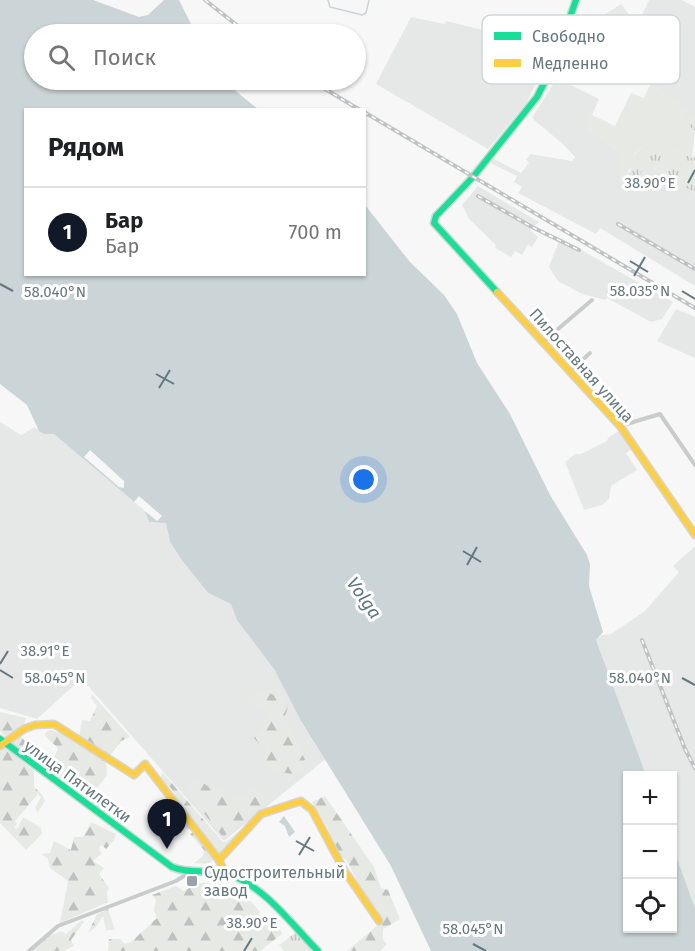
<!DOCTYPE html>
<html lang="ru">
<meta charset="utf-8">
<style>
:root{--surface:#fff;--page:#f6f6f6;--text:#202124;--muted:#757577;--line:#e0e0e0;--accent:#111827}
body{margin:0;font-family:"Fira Sans",sans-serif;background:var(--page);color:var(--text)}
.controls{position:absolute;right:18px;bottom:18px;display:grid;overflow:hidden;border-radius:0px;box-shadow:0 2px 4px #0004}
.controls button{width:54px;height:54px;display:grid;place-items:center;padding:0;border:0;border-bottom:2px solid var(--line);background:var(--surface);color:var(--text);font:30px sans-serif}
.you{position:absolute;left:364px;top:480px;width:21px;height:21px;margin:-15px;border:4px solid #fff;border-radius:50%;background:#1a73e8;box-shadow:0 0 0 9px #1a73e833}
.badge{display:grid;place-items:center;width:39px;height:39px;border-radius:50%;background:var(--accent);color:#fff;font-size:20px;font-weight:700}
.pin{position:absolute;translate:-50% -50px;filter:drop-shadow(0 2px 3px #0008)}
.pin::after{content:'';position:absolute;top:32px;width:21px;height:18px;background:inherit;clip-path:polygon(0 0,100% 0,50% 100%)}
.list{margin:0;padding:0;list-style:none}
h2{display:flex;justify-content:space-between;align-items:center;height:78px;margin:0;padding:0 24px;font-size:26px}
h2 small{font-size:20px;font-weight:400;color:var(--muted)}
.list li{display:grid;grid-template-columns:39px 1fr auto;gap:18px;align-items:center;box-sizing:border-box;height:90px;padding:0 24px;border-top:2px solid var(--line)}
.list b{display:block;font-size:22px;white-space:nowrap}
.list p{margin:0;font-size:20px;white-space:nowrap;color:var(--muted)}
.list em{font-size:20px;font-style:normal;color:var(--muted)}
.icon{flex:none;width:33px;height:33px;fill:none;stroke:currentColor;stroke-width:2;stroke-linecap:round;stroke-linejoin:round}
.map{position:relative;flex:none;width:695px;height:951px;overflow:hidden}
.search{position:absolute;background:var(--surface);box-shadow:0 2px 4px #0004;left:24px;top:24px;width:342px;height:66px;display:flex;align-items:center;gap:15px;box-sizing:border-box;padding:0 21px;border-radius:33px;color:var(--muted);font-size:22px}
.panel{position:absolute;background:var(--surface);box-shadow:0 2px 4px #0004;left:24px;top:108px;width:342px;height:168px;border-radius:0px}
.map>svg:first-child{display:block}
</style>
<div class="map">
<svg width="695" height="951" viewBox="0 0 695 951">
<defs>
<pattern id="grass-tufts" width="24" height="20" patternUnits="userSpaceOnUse" patternTransform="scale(1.5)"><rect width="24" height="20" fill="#e6e9e4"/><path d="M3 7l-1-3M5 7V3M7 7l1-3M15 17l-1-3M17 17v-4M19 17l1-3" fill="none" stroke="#bec2be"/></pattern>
<pattern id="forest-firs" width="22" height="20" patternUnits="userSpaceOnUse" patternTransform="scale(1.5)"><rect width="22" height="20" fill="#e6e9e4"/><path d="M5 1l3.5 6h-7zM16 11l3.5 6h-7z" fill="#bec2be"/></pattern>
</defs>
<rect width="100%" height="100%" fill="#f7f7f7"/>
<g fill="#e6e8e7">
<polygon points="649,0 682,0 695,7 695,117 645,78 619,65"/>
<polygon points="411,17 445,24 446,21 553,47 527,102 488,149 376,84"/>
<polygon points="557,78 599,99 587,127 622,154 620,176 626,177 628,174 637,179 642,171 652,168 695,193 695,286 600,228 596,234 518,193 522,187 514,182 517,176 489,162 492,158 521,173 529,163 526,160 530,154 572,161 575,157 565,146 532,118"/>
<polygon points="478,186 539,222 530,230 538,237 532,247 528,245 522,255 515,251 511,257 495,248 496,245 469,219 462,205"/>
<polygon points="560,238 673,302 662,319 651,322 607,298 605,300 580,293 558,281 549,267"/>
<polygon points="676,309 695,317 695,358 657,341"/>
<polygon points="0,422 21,435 35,427 44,434 54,434 145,511 151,523 160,521 166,523 170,542 181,559 208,593 231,604 237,620 274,669 300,719 327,758 224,841 89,687 80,680 37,719 0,708"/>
<polygon points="619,431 632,449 626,453 637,470 611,486 609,499 602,505 584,510 565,462 575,454 581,454 607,441 608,438"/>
<polygon points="695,546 695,908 673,847 672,776 646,775 596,640 602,635 611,634 645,611 679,572 673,566"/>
</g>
<g fill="url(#grass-tufts)">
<polygon points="686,109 695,117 695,131 680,119"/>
<polygon points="655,141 692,158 695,154 695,193 652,168 645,173 642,171 637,180 628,174 637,159 633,156 642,147"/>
<polygon points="295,933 313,951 284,951 279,945"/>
</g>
<g fill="url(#forest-firs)">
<polygon points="263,690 282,699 288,707 284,719 297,738 298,748 305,759 300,771 292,774 270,770 262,758 266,751 253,737 267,723 270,712 247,701 254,693"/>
<polygon points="92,694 130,737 121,741 106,761 107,775 95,791 110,812 107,813 43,767 43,763 54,758 58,748 45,736 46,732 51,730 79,738 82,720 90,721 97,706 91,698"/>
<polygon points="0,712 26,718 24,724 8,739 0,731"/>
<polygon points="21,737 40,756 37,763 12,743 16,738"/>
<polygon points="6,748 34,771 34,787 41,793 45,801 38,812 35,808 41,797 38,794 15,821 17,824 14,828 17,829 23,817 41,828 42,834 26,850 0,823 0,750"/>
<polygon points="163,773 223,842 227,841 249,823 249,826 231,844 224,847 220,855 185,812 171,788 159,779"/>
<polygon points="196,778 212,789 219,788 225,799 231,801 235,795 247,798 249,794 245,791 249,786 259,793 264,804 223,837 189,795 189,783"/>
<polygon points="325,796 374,867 381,888 388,890 400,919 383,929 383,940 387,944 380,951 347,951 379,924 347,861 337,853 328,829 312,802"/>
<polygon points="161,800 167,800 191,827 188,829 184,827 178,817 170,814 164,823 156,824 153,814"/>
<polygon points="91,822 116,834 114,840 106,849 102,845 99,847 101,854 93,861 104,868 99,874 109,888 107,892 108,902 60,923 68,881 50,868 48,859 42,854 50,853 54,841 71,850 74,837 83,837"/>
<polygon points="194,832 216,859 207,864 194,863 203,856 204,850 190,834"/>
<path d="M200 883C232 883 240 888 260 912L258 922 281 930 282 934 260 951H108L109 939H120L125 944 131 942 157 918 154 910 156 900 152 895 176 886 183 891Z"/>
<polygon points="108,909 115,930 106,930 103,916 96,927 88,933 97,914"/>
<polygon points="82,920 84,922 71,940 74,946 63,951 31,951 44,938 61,931 66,934"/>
</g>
<g fill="#e6e9e4">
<polygon points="621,4 628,13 628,19 638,24 630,43 623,40 615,55 620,58 615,69 605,58 605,49 591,24"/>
<polygon points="651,83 686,109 680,119 695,131 692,158 655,141 649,150 642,147 633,155 646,160 642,166 629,169 626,178 620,176 618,172 622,154 587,127 592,115 615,126 631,93 644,98"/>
</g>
<g fill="#cbd4d6">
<polygon points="0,0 93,0 139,17 148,15 164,0 179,0 196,34 34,34 34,80 222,80 258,109 26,110 26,274 364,274 365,205 410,262 444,295 457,314 477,363 510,414 550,495 587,555 590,564 589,586 603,632 596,640 646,775 628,776 628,928 672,928 673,847 695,908 695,951 431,951 391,866 300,719 274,669 237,620 231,604 208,593 181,559 170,542 166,523 149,522 145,511 54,434 44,434 39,431 27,405 0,384"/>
<polygon points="284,816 295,832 289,837 285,826 279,822"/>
</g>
<g fill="#f7f7f7">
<polygon points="90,450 124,481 124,488 119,487 84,457"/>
<polygon points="139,496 162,516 157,521 134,502"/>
</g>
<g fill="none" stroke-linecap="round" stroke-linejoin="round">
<polyline stroke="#cbd4d6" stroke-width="1.5" points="328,0 330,7 362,15 366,13 369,0"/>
<defs>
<g id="fast">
<polyline points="497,292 434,223 436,216 473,177 537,97 553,66 576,0"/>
<path d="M0 739 172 867C191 875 212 868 231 875 266 888 293 926 318 951"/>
</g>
<g id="slow">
<polyline points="497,292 620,426 695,535"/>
<polyline points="0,746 24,729 35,725 54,724 134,775 145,764 219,860"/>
<polyline points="225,873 219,860 261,814 301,801 312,810 344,870 379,921"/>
</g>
</defs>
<use href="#fast" stroke="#d3d4d5" stroke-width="9"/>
<use href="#slow" stroke="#d3d4d5" stroke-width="9"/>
<g stroke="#cacccc" stroke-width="4">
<polyline points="544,341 592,300"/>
<polyline points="571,370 590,353"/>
<polyline points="620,426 660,414 695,465"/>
<polyline points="29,951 58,926 176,881 187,874"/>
</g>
<use href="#fast" stroke="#16e098" stroke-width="6"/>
<use href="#slow" stroke="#ffcf43" stroke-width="6"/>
<defs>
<g id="rail">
<polyline points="205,0 248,34"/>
<polyline points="310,80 360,110"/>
<polyline points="364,112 695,308"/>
<polyline points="478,196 532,227 579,250"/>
<polyline points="618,224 695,269"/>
<polyline points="642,640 685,749 695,768"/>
</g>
</defs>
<use href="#rail" stroke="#bfc1c2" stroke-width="4"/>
<use href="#rail" stroke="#fff" stroke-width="1.5" stroke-dasharray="4.5" stroke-linecap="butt"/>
</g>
<path fill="none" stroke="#65777f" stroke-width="2" d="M688 183 695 170M630 261 648 272M634 276 645 257M0 284 13 291M682 291 695 299M156 374 174 384M159 388 170 370M463 551 481 562M467 565 477 547M0 664 8 651M0 670 13 678M682 678 695 685M296 841 314 851M299 855 310 837M473 944 486 951M244 951 252 938"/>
<rect fill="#98a4a9" stroke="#fff" stroke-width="2" x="186" y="875" width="12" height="12" rx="3"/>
<g text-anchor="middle" stroke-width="6" stroke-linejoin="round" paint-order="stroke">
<g font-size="16" fill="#65777f" stroke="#fff">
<text transform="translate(582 365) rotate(48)" y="6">Пилоставная улица</text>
<text transform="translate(78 781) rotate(36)" y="6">улица Пятилетки</text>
</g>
<g font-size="16" fill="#65777f" stroke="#fff" text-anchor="start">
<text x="204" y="878">Судостроительный<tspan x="204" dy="18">завод</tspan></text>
</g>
<g font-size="18" font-style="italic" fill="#607679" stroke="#fff">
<text transform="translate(364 598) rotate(55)" y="6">Volga</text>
</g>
</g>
<rect x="482" y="15" width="198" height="69" rx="9" fill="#fff" stroke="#d1d6d9" stroke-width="1.5"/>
<rect x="494" y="32" width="27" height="8" fill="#16e098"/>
<rect x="494" y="59" width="27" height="8" fill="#ffcf43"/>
<g font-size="16" fill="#65777f">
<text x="532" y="42">Свободно</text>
<text x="532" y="69">Медленно</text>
</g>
<g font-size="15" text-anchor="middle" fill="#65777f" stroke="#fff" stroke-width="6" stroke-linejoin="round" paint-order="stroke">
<text x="650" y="188">38.90°E</text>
<text x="640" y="296">58.035°N</text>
<text x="55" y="297">58.040°N</text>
<text x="45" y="656">38.91°E</text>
<text x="640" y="683">58.040°N</text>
<text x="55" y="683">58.045°N</text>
<text x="252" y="928">38.90°E</text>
<text x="473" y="934">58.045°N</text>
</g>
</svg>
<div class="controls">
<button>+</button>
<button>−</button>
<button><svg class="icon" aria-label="locate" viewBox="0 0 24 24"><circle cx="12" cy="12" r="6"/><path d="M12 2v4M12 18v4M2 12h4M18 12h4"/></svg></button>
</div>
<div class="you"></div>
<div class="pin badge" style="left:167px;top:849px">1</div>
<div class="search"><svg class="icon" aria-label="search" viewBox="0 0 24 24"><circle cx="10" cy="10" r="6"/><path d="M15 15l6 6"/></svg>Поиск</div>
<section class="panel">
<h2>Рядом<small></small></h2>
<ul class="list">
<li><span class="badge">1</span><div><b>Бар</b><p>Бар</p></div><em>700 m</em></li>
</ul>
</section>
</div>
